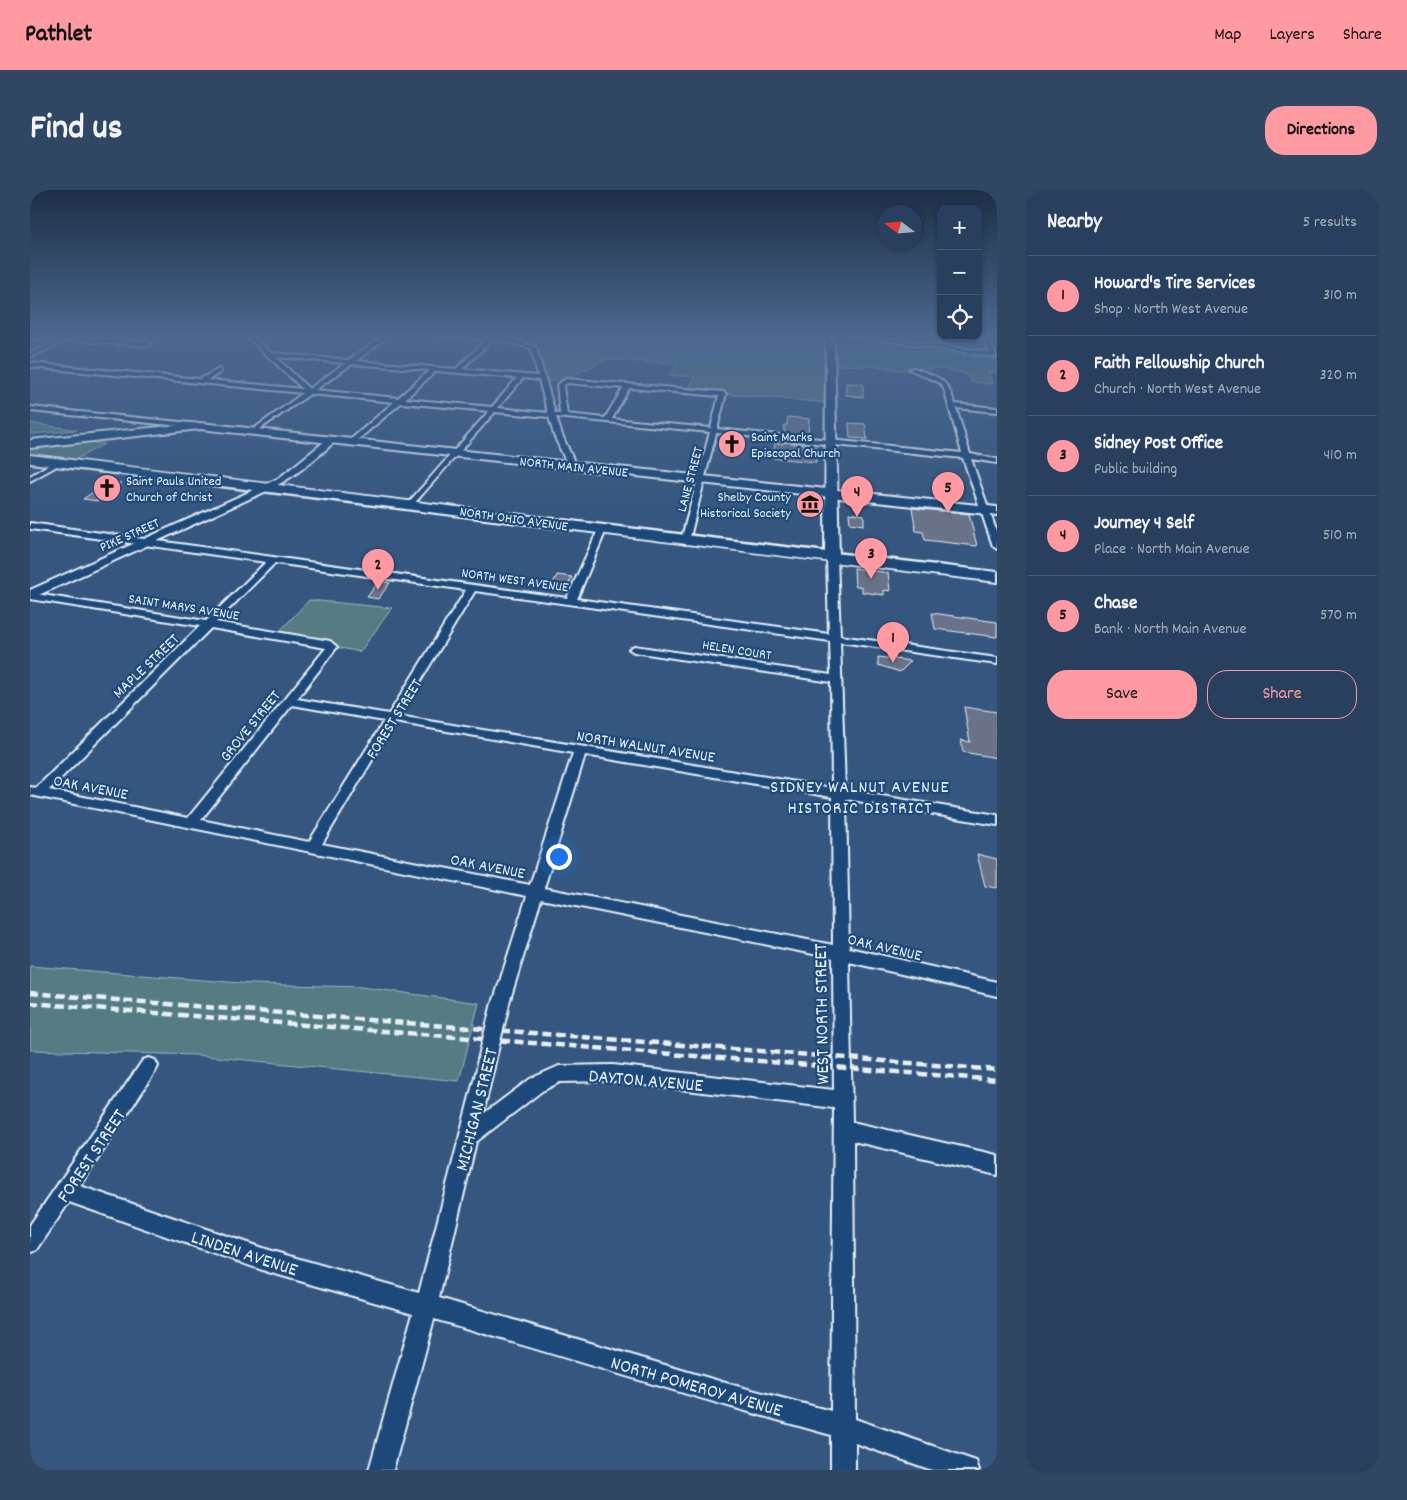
<!DOCTYPE html>
<meta charset="utf-8">
<style>
:root{--surface:#28405e;--page:#304764;--text:#f1f3f6;--muted:#a5afbc;--line:#445973;--accent:#ff9aa2}
body{margin:0;font-family:Dekko,sans-serif;background:var(--page);color:var(--text)}
.controls{position:absolute;right:15px;top:15px;display:grid;overflow:hidden;border-radius:10px;box-shadow:0 1px 4px #0004}
.controls button{width:45px;height:45px;display:grid;place-items:center;padding:0;border:0;border-bottom:1px solid var(--line);background:var(--surface);color:var(--text);font:25px sans-serif}
.compass{position:absolute;left:847px;top:15px;width:45px;height:45px;border-radius:50%;background:var(--surface);box-shadow:0 1px 4px #0004;rotate:286deg}
.you{position:absolute;left:528px;top:666px;width:18px;height:18px;margin:-12px;border:4px solid #fff;border-radius:50%;background:#1a73e8;box-shadow:0 0 0 8px #1a73e833}
.badge{display:grid;place-items:center;width:32px;height:32px;border-radius:50%;background:var(--accent);color:#111;font-size:16px;font-weight:700}
.pin{position:absolute;translate:-50% -41px;filter:drop-shadow(0 1px 2px #0008)}
.pin::after{content:'';position:absolute;top:26px;width:18px;height:15px;background:inherit;clip-path:polygon(0 0,100% 0,50% 100%)}
.list{margin:0;padding:0;list-style:none}
h2{display:flex;justify-content:space-between;align-items:center;height:65px;margin:0;padding:0 20px;font-size:21px}
h2 small{font-size:16px;font-weight:400;color:var(--muted)}
.list li{display:grid;grid-template-columns:32px 1fr auto;gap:15px;align-items:center;box-sizing:border-box;height:80px;padding:0 20px;border-top:1px solid var(--line)}
.list b{display:block;font-size:19px;white-space:nowrap}
.list p{margin:0;font-size:16px;white-space:nowrap;color:var(--muted)}
.list em{font-size:16px;font-style:normal;color:var(--muted)}
.actions{display:flex;gap:10px;padding:15px 20px}
.actions a{flex:1;padding:11px 0;border:1px solid var(--accent);border-radius:20px;text-align:center;font-size:18px;color:var(--accent)}
.actions .main{background:var(--accent);color:#111}
.icon{flex:none;width:28px;height:28px;fill:none;stroke:currentColor;stroke-width:2;stroke-linecap:round;stroke-linejoin:round}
.map{position:relative;flex:none;width:967px;height:1280px;overflow:hidden;border-radius:20px}
header{display:flex;align-items:center;gap:30px;box-sizing:border-box;height:70px;padding:0 25px;background:var(--accent);color:#111}
header strong{font-size:24px}
nav{display:flex;gap:28px;margin-inline-start:auto;font-size:18px}
.intro{display:flex;align-items:center;justify-content:space-between;box-sizing:border-box;height:120px;padding:0 30px}
h1{margin:0;font-size:35px}
.button{padding:12px 22px;border-radius:20px;background:var(--accent);color:#111;font-size:18px;font-weight:700}
main{display:flex;gap:30px;padding:0 30px}
aside{flex:1;background:var(--surface);border-radius:20px;box-shadow:0 1px 4px #0004}
.map>svg:first-child{display:block}
</style>
<header>
<strong>Pathlet</strong>
<nav><a>Map</a><a>Layers</a><a>Share</a></nav>
</header>
<div class="intro"><h1>Find us</h1><a class="button">Directions</a></div>
<main>
<div class="map">
<svg width="967" height="1280" viewBox="0 0 967 1280">
<rect width="100%" height="100%" fill="#35567e"/>
<filter id="ink" filterUnits="userSpaceOnUse"><feTurbulence type="fractalNoise" baseFrequency=".02" numOctaves="2"/><feDisplacementMap in="SourceGraphic" scale="10" xChannelSelector="R" yChannelSelector="G"/><feConvolveMatrix kernelMatrix="1 2 1 2 8 2 1 2 1" color-interpolation-filters="sRGB"/></filter>
<g filter="url(#ink)">
<g fill="#547c83" stroke="#9eb6be">
<polygon points="464,145 795,145 801,154 836,156 837,152 844,153 849,149 885,155 881,159 967,170 967,183 958,182 963,194 941,192 936,184 911,178 866,180 850,176 799,175 800,213 658,201 664,187 640,185 647,174 576,169 539,188 514,192 503,157 488,151 460,149"/>
<polygon points="0,233 47,240 0,244"/>
<polygon points="43,250 74,254 38,274 0,269 0,254"/>
<polygon points="279,410 362,418 330,462 246,445"/>
<polygon points="0,776 223,794 331,797 449,813 429,891 165,865 2,860 0,860"/>
</g>
<g fill="none" stroke-linecap="round" stroke-linejoin="round">
<polygon fill="#467ca3" fill-rule="evenodd" points="517,145 528,145 588,160 629,164 821,165 911,168 967,173 967,179 911,174 821,171 629,170 560,159"/>
</g>
<g fill="#697289" stroke="#e8f1f8">
<polygon points="816,193 833,194 833,207 816,205"/>
<polygon points="758,227 779,229 778,246 754,244 754,235 757,235"/>
<polygon points="819,233 835,234 837,249 820,248"/>
<polygon points="698,248 709,249 706,260 695,259"/>
<polygon points="753,252 786,257 786,272 743,268 745,253 753,254"/>
<polygon points="78,292 92,293 68,311 53,309"/>
<circle cx="778" cy="313" r="6"/>
<polygon points="882,318 939,324 947,356 895,350 893,342 886,341"/>
<polygon points="819,323 834,325 834,335 820,333"/>
<polygon points="824,378 858,383 860,401 854,400 854,405 832,402 832,397 825,396"/>
<polygon points="527,385 542,387 535,402 520,400"/>
<polygon points="349,391 360,393 348,409 337,407"/>
<polygon points="902,423 967,432 967,447 905,439"/>
<polygon points="848,467 881,471 870,482 848,475"/>
<polygon points="934,517 967,522 967,568 933,562 931,550 940,552"/>
<polygon points="947,664 967,669 967,698 955,696"/>
</g>
<g fill="none" stroke-linecap="round" stroke-linejoin="round">
<defs>
<g id="minor">
<polygon points="0,145 118,152 121,154 118,156 38,150 0,167 0,163 31,150 0,148"/>
<path d="M215 145H220L241 163 319 170 355 145H360L326 171 426 179 456 150 405 145 478 148 506 157 525 223 530 224 527 195 536 189 693 202 696 204 687 239 932 263 914 199 910 193 879 179 884 178C909 188 916 187 925 214L967 218V222L926 218 940 264 967 269V273L941 269 967 343V359L963 356 933 268 686 243 659 351 655 354 651 351 680 242 526 227 532 245 546 276 542 278 538 276 524 245 519 227 465 222 382 316 378 314 379 312 459 221 371 213 323 254 319 252 320 250 364 212 280 204 224 243 222 240 273 203 0 177V173L170 189 189 179 191 182 178 190 273 199ZM462 150 478 152 501 158 508 186 432 179ZM246 167 315 173 279 199ZM322 174 400 180 368 208 285 200ZM406 181 487 188 462 217 375 209ZM493 188 509 190 518 223 468 218ZM537 193 593 198 575 228 537 224 533 196ZM599 198 689 206 681 238 582 229Z"/>
<polygon points="819,145 831,145 960,162 951,145 956,145 967,167"/>
<polygon points="0,217 170,234 173,236 170,238 0,221"/>
<path d="M299 248 306 250C294 262 250 300 234 299V295L249 288Z"/>
<polygon points="25,271 32,273 0,291 0,286"/>
<path d="M0 333 537 408 568 340 572 337 576 340 547 409 799 444 797 368 802 365 807 368 810 446 967 468V474L810 452 815 600 967 625V635L816 609 819 758 967 792V806L819 772 822 932 967 965V985L823 951 825 1229 937 1268 946 1271 949 1280H902L825 1253V1280H801V1245C668 1209 536 1167 404 1129L363 1280H339L383 1123 238 1082 39 1012 7 1060 0 1063V1035L113 870 119 868 125 870 128 876 125 882 50 996 238 1060 389 1103 449 871 455 869 461 871 464 877 453 924 500 889 529 876 583 875 804 900 803 768 511 709 478 816 476 821 470 823 464 821 462 816 497 706 0 605V597L6 598 170 436 0 409V403L176 431 236 372 0 339ZM245 373 436 400 359 524 267 509 307 457 300 451 186 432ZM445 401 800 451 801 485 604 456 599 459 604 462 801 492 802 598 369 526ZM181 438 296 458 158 628 19 600ZM262 515 354 531 279 652 171 630ZM365 532 543 563 500 695 292 654ZM555 565 802 607 803 755 514 698ZM583 891 804 918 801 1221 699 1194 409 1108 446 952 512 901 530 892Z"/>
</g>
<g id="secondary">
<polygon points="791,145 799,145 804,154 809,368 802,372 795,368 796,154"/>
<polygon points="237,294 241,295 241,299 0,409 0,400"/>
</g>
<g id="primary">
<polygon points="170,233 967,317 967,325 170,239 0,258 0,250"/>
<path d="M0 265C323 303 644 345 967 382V392C644 354 323 311 0 273Z"/>
</g>
</defs>
<use href="#minor" stroke="#e8f1f8" stroke-width="4"/>
<use href="#secondary" stroke="#e8f1f8" stroke-width="4"/>
<use href="#primary" stroke="#e8f1f8" stroke-width="4"/>
<use href="#minor" fill="#1f4a7a" fill-rule="evenodd"/>
<use href="#secondary" fill="#1f4a7a" fill-rule="evenodd"/>
<use href="#primary" fill="#1f4a7a" fill-rule="evenodd"/>
<g stroke="#e8f1f8" stroke-width="4.5" stroke-dasharray="9 4.5" stroke-linecap="butt">
<polyline points="0,803 967,880"/>
<polyline points="0,813 967,890"/>
</g>
<defs>
<polyline id="minor-bridge" points="455,877 470,816"/>
</defs>
<use href="#minor-bridge" stroke="#e8f1f8" stroke-width="21" stroke-linecap="butt"/>
<use href="#minor-bridge" stroke="#1f4a7a" stroke-width="17"/>
</g>
</g>
<linearGradient id="sky" x2="0" y2="1"><stop stop-color="#1d2f45"/><stop offset="0.45" stop-color="#4b688f"/><stop offset="1" stop-color="#4b688f" stop-opacity="0"/></linearGradient>
<rect width="967" height="324" fill="url(#sky)"/>
<defs>
<symbol id="church-disc" viewBox="-11 -11 22 22"><circle r="9.5" fill="#ff9aa2" stroke="#1f4a7a"/><path d="M-1.2-6h2.4v3.5h3.3v2.4h-3.3V6h-2.4V-.1h-3.3v-2.4h3.3Z" fill="#111"/></symbol>
<symbol id="museum-disc" viewBox="-11 -11 22 22"><circle r="9.5" fill="#ff9aa2" stroke="#1f4a7a"/><path d="M0-6L6-3V-2H-6V-3ZM-5-1h2V3h-2ZM-1-1h2V3h-2ZM3-1h2V3H3ZM-6 4H6V6H-6Z" fill="#111"/></symbol>
</defs>
<g fill-rule="evenodd">
<use href="#church-disc" x="686" y="238" width="32" height="32"/>
<use href="#church-disc" x="61" y="282" width="32" height="32"/>
<use href="#museum-disc" x="764" y="298" width="32" height="32"/>
</g>
<g text-anchor="middle" stroke-width="4.5" stroke-linejoin="round" paint-order="stroke">
<g font-size="14" fill="#e8f1f8" stroke="#1f4a7a" text-anchor="start">
<text x="721" y="251">Saint Marks<tspan x="721" dy="16">Episcopal Church</tspan></text>
<text x="96" y="295">Saint Pauls United<tspan x="96" dy="16">Church of Christ</tspan></text>
<text x="761" y="311" text-anchor="end">Shelby County<tspan x="761" dy="16">Historical Society</tspan></text>
</g>
<g font-size="14" fill="#e8f1f8" stroke="#1f4a7a">
<text transform="translate(544 276) rotate(6)" y="5">NORTH MAIN AVENUE</text>
<text transform="translate(659 289) rotate(-75)" y="5">LANE STREET</text>
<text transform="translate(484 328) rotate(8)" y="5">NORTH OHIO AVENUE</text>
<text transform="translate(99 344) rotate(-24)" y="5">PIKE STREET</text>
<text transform="translate(485 389) rotate(8)" y="5">NORTH WEST AVENUE</text>
<text transform="translate(154 416) rotate(9)" y="5">SAINT MARYS AVENUE</text>
<text transform="translate(707 459) rotate(9)" y="5">HELEN COURT</text>
</g>
<g font-size="16" fill="#e8f1f8" stroke="#1f4a7a">
<text transform="translate(115 475) rotate(-44)" y="6">MAPLE STREET</text>
<text transform="translate(363 528) rotate(-58)" y="6">FOREST STREET</text>
<text transform="translate(219 535) rotate(-51)" y="6">GROVE STREET</text>
<text transform="translate(616 555) rotate(9)" y="6">NORTH WALNUT AVENUE</text>
<text transform="translate(61 596) rotate(11)" y="6">OAK AVENUE</text>
<text transform="translate(458 675) rotate(11)" y="6">OAK AVENUE</text>
<text transform="translate(855 756) rotate(13)" y="6">OAK AVENUE</text>
</g>
<g font-size="18" letter-spacing="1" fill="#e8f1f8" stroke="#1f4a7a">
<text x="830" y="602">SIDNEY WALNUT AVENUE<tspan x="830" dy="21">HISTORIC DISTRICT</tspan></text>
</g>
<g font-size="19" fill="#e8f1f8" stroke="#1f4a7a">
<text transform="translate(790 824) rotate(-91)" y="7">WEST NORTH STREET</text>
<text transform="translate(616 889) rotate(5)" y="7">DAYTON AVENUE</text>
<text transform="translate(445 919) rotate(-76)" y="7">MICHIGAN STREET</text>
<text transform="translate(60 965) rotate(-56)" y="7">FOREST STREET</text>
<text transform="translate(215 1062) rotate(18)" y="7">LINDEN AVENUE</text>
<text transform="translate(667 1195) rotate(16)" y="7">NORTH POMEROY AVENUE</text>
</g>
</g>
</svg>
<div class="controls">
<button>+</button>
<button>−</button>
<button><svg class="icon" aria-label="locate" viewBox="0 0 24 24"><circle cx="12" cy="12" r="6"/><path d="M12 2v4M12 18v4M2 12h4M18 12h4"/></svg></button>
</div>
<svg class="compass" viewBox="-18 -18 36 36"><path d="M0-13l5 13h-10z" fill="#e53935"/><path d="M0 13l5-13h-10z" fill="#a5afbc"/></svg>
<div class="you"></div>
<div class="pin badge" style="left:863px;top:473px">1</div>
<div class="pin badge" style="left:348px;top:400px">2</div>
<div class="pin badge" style="left:841px;top:389px">3</div>
<div class="pin badge" style="left:827px;top:327px">4</div>
<div class="pin badge" style="left:918px;top:323px">5</div>
</div>
<aside>
<h2>Nearby<small>5 results</small></h2>
<ul class="list">
<li><span class="badge">1</span><div><b>Howard's Tire Services</b><p>Shop · North West Avenue</p></div><em>310 m</em></li>
<li><span class="badge">2</span><div><b>Faith Fellowship Church</b><p>Church · North West Avenue</p></div><em>320 m</em></li>
<li><span class="badge">3</span><div><b>Sidney Post Office</b><p>Public building</p></div><em>410 m</em></li>
<li><span class="badge">4</span><div><b>Journey 4 Self</b><p>Place · North Main Avenue</p></div><em>510 m</em></li>
<li><span class="badge">5</span><div><b>Chase</b><p>Bank · North Main Avenue</p></div><em>570 m</em></li>
</ul>
<div class="actions"><a class="main">Save</a><a>Share</a></div>
</aside>
</main>
